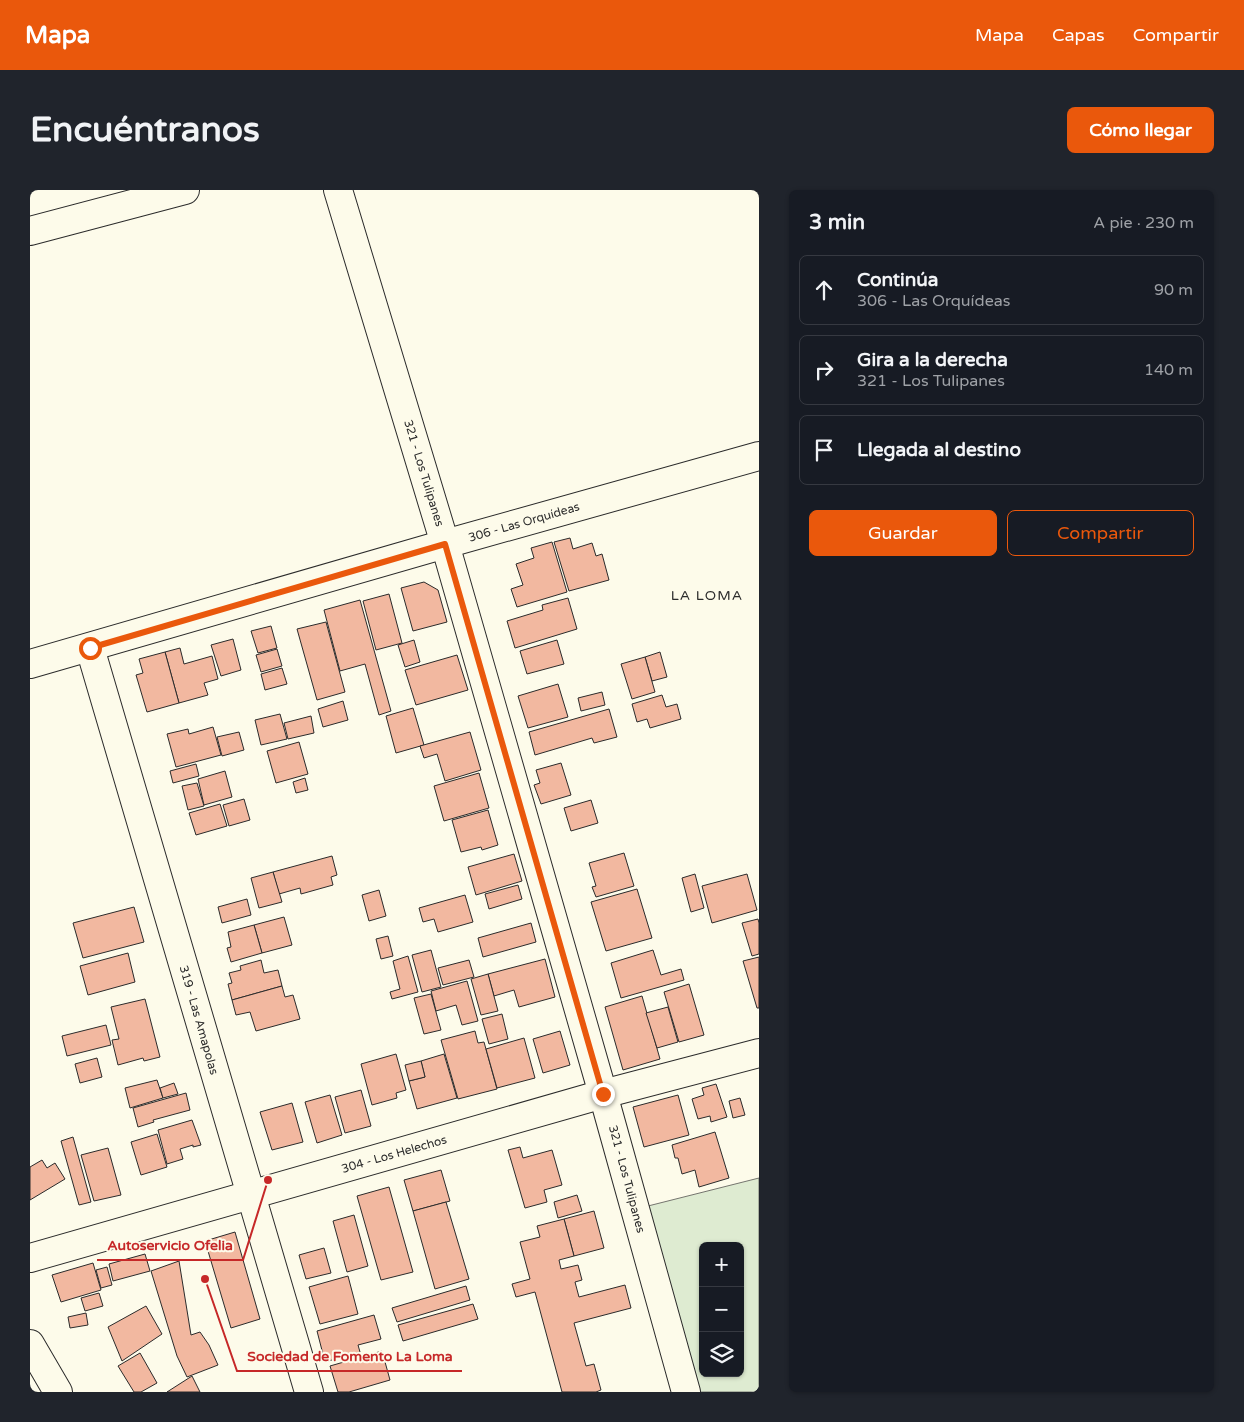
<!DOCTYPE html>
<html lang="es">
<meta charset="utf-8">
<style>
:root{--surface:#171b24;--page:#20242c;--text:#f1f3f6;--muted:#9ea1a6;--line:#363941;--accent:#ea580c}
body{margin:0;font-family:"Varela Round",sans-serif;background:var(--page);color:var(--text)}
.controls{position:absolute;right:15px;bottom:15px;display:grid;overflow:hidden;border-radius:8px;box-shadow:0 1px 4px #0004}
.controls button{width:45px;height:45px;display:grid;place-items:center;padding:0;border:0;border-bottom:1px solid var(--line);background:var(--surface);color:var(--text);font:25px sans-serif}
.stop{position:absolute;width:15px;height:15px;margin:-11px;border:4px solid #ea580c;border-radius:50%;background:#fff}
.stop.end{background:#ea580c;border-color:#fff;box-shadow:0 1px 5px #0008}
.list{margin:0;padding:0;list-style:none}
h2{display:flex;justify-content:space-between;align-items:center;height:65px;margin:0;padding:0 20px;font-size:21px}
h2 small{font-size:16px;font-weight:400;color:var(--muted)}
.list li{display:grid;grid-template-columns:32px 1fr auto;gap:15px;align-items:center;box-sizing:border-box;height:70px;margin:0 10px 10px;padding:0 10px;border:1px solid var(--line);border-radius:8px}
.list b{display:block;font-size:19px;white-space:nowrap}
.list p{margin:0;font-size:16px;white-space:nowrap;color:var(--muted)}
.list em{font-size:16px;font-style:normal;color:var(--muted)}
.actions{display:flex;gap:10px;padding:15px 20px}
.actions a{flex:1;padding:11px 0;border:1px solid var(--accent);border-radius:8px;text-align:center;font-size:18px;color:var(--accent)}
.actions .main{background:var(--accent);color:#fff}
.icon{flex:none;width:28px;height:28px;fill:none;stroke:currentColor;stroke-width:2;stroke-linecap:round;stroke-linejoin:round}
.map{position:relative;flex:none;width:729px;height:1202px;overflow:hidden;border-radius:8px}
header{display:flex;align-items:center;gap:30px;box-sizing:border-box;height:70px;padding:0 25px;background:var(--accent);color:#fff}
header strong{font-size:24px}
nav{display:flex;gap:28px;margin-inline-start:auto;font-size:18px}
.intro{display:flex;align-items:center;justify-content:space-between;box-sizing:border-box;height:120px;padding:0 30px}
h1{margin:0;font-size:35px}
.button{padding:12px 22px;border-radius:8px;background:var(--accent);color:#fff;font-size:18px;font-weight:700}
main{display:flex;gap:30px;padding:0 30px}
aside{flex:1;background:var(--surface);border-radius:8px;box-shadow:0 1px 4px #0004}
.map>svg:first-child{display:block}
</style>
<header>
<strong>Mapa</strong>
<nav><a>Mapa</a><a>Capas</a><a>Compartir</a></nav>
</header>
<div class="intro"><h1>Encuéntranos</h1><a class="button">Cómo llegar</a></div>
<main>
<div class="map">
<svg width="729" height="1202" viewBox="0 0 729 1202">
<rect width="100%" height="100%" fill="#fdfbea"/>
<path fill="#deebd1" stroke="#74746e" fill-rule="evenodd" d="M729 988V1202H666L618 1016ZM673 1056H710V1183H673Z"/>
<g fill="#f2b8a0" stroke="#2b2b2b">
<polygon points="540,348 543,359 562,353 566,366 572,364 579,390 539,401 524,352"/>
<polygon points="522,352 537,402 487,417 481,399 493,395 486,374 504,368 501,358"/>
<polygon points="394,392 408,400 417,432 383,441 371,398"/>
<polygon points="359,404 372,453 346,460 333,411"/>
<polygon points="538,408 547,439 485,458 477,431 513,420 512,415"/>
<polygon points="330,410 361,521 349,525 335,474 310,481 294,420"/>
<polygon points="296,432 315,502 287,510 267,439"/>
<polygon points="241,436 247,458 228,463 221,441"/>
<polygon points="203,449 211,480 191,486 181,455"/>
<polygon points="384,450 390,472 375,477 368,455"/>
<polygon points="527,450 534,474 497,484 490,461"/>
<polygon points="150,458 154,474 182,466 188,489 174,493 178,505 149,513 135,462"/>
<polygon points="247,459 252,476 231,482 226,465"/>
<polygon points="135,462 149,513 117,522 106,485 113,483 109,469"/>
<polygon points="630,462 637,487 622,491 615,467"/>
<polygon points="427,465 438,500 386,515 375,480"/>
<polygon points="615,467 625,502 602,509 591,474"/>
<polygon points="252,478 257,494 235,500 231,484"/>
<polygon points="528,494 538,527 498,538 488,506"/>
<polygon points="572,502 575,515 551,521 548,508"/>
<polygon points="632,505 636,517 647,514 651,529 620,538 617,529 607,532 602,514"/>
<polygon points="313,511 318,530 293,537 288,519"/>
<polygon points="383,518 394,555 366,563 356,526"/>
<polygon points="579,519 587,547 564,553 562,548 505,565 499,542"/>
<polygon points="250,524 257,549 231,555 225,530"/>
<polygon points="281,526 284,543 258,549 254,533"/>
<polygon points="183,537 191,565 146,577 137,544 158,539 159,544"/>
<polygon points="209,542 214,560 192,566 187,547"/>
<polygon points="440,542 451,580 415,591 407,564 394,568 390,556"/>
<polygon points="269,552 278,584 246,593 237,561"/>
<polygon points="531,573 541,605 511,614 504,595 510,593 506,580"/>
<polygon points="166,574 169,586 143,593 140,581"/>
<polygon points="195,581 202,607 174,615 168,589"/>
<polygon points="449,583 459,618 414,631 404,596"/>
<polygon points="275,588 278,600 266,603 263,592"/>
<polygon points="167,593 174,616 158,620 152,596"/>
<polygon points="214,609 220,630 199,636 193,615"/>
<polygon points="561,610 568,633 541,641 534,618"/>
<polygon points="190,614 197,636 166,645 159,623"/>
<polygon points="458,620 468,655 452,660 451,657 431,662 422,630"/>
<polygon points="594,663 604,696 566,707 562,697 566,696 559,673"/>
<polygon points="484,664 492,691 446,705 438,677"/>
<polygon points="302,666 307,685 301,687 303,695 271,704 270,698 249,704 243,682"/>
<polygon points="243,682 252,712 229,718 221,688"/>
<polygon points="665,684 674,718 661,722 652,688"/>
<polygon points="717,684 727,720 682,733 672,696"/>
<polygon points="488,695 492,709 459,719 455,704"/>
<polygon points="607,699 622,748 576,761 561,712"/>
<polygon points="349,700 356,726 339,731 332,705"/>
<polygon points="435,705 443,732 408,742 404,729 393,732 389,718"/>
<polygon points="217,709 221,725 192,733 188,717"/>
<polygon points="104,717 114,752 53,768 43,733"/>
<polygon points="254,727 262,755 232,763 224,735"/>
<polygon points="728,729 729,733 729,764 722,766 712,733"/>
<polygon points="501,733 506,752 453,767 448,748"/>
<polygon points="224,735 232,763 201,772 197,758 201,757 198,742"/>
<polygon points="358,746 363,766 351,769 346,749"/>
<polygon points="401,760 411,797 392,802 382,765"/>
<polygon points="623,760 631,785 651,779 654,790 591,808 581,773"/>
<polygon points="98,763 105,792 58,805 50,776"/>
<polygon points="378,766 388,802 362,809 360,802 370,799 363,771"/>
<polygon points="729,767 729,818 727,818 713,771"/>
<polygon points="515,769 525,807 489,817 484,800 464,806 458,784"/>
<polygon points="231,770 234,783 248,780 252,796 202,810 198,794 202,793 199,783 211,780 210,776"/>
<polygon points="439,770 444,787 413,795 408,778"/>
<polygon points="458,784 468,821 451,825 441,789"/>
<polygon points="437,791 448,831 432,835 426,815 406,821 401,801"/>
<polygon points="659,794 674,845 649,852 634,802"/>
<polygon points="252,796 255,807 263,805 270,829 226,841 220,822 206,825 202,810"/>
<polygon points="401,804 411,840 394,844 384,808"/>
<polygon points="612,806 630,869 593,880 575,817"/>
<polygon points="115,809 130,867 114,871 113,868 88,875 82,850 89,849 81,817"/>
<polygon points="638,817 648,852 627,858 616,823"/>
<polygon points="472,824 478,849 459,854 452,829"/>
<polygon points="76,835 81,855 37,866 32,846"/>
<polygon points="445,841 448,853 454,852 467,899 428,909 411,850"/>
<polygon points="530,841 540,875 513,883 503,849"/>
<polygon points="494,848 505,888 467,898 456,859"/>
<polygon points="366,864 376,900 366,903 367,908 342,915 331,874"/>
<polygon points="414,864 427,908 387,919 379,891 395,887 391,871"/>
<polygon points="67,868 72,887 50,893 45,874"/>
<polygon points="391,871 395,887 379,891 375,875"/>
<polygon points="127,890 133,908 100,918 95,898"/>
<polygon points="144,893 148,904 133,908 130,898"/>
<polygon points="686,894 697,927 681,932 680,926 668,929 662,909 674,905 672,898"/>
<polygon points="331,900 341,936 315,943 305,907"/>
<polygon points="156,903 160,920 123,930 124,932 108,937 103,918"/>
<polygon points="300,905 312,945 287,953 275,912"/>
<polygon points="648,905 659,945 614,957 603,917"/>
<polygon points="710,908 715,925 703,928 699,911"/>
<polygon points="262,913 273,952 242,960 230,922"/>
<polygon points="162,930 171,955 163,957 163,955 150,959 153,969 137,974 128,940"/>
<polygon points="685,942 699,988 669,997 665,980 652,984 648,968 645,968 642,955"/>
<polygon points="127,944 137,977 111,985 101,952"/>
<polygon points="43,947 61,1012 49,1015 31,951"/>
<polygon points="490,957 493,968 522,960 532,995 514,1000 517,1012 495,1018 478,960"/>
<polygon points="78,958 91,1005 64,1011 51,965"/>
<polygon points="12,970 17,978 25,973 35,989 0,1010 0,977"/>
<polygon points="411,980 420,1011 383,1021 374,990"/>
<polygon points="359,997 383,1082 351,1090 327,1006"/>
<polygon points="547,1005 552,1021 528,1028 524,1012"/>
<polygon points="416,1012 439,1089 405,1099 383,1021"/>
<polygon points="564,1021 574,1058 544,1066 534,1029"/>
<polygon points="324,1025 338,1076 317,1082 303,1031"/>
<polygon points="534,1029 544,1066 529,1070 531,1079 548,1075 552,1090 545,1092 549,1107 595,1095 601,1118 544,1133 556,1176 564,1174 571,1200 566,1202 532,1202 505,1102 486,1107 482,1094 500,1089 490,1052 510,1047 507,1036"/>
<polygon points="205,1042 230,1129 201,1138 175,1051"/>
<polygon points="294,1058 301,1083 276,1089 269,1065"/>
<polygon points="115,1064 120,1081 83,1091 79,1074"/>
<polygon points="149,1071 161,1145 170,1142 179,1155 188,1175 157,1187 147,1166 121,1081"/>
<polygon points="63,1073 71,1100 31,1112 22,1085"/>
<polygon points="77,1077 82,1095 71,1098 66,1080"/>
<polygon points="318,1086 328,1124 290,1134 279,1097"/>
<polygon points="436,1096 440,1110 367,1132 362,1118"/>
<polygon points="69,1103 73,1116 55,1121 51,1108"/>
<polygon points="443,1114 448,1129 373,1151 368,1135"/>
<polygon points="116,1116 132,1144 92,1171 78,1137"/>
<polygon points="56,1123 58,1135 40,1138 38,1127"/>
<polygon points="344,1125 351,1149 328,1155 330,1162 295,1172 287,1141"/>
<polygon points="352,1161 360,1190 319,1202 308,1202 300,1176"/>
<polygon points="110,1163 127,1193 111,1202 104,1202 88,1176"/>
<polygon points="162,1186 170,1202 137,1202"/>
</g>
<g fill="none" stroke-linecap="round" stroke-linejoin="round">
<defs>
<g id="minor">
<polyline points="308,0 415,354 573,904 656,1202"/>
<polyline points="0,41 155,0"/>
<polyline points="60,458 279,1202"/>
<polyline points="0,474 415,354 729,266"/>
<polyline points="0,1068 573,904 729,863"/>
<polyline points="0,1154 28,1202"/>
</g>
</defs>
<use href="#minor" stroke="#2b2b2b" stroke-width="30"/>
<use href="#minor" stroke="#fdfbea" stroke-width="28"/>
</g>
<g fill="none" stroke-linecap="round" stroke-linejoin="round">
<polyline stroke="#ea580c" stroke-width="6" points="60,458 415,354 573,904"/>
</g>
<g text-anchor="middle" stroke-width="4" stroke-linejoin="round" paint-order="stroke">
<g font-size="12" fill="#2b2b2b" stroke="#fdfbea">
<text transform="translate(394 283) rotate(73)" y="4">321 - Los Tulipanes</text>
<text transform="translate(494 332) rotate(-16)" y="4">306 - Las Orquídeas</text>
<text transform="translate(169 830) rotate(74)" y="4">319 - Las Amapolas</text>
<text transform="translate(364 964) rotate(-16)" y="4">304 - Los Helechos</text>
<text transform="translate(597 989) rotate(75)" y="4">321 - Los Tulipanes</text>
</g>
<g font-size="14" letter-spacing="1" fill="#2b2b2b" stroke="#fdfbea">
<text x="677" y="410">LA LOMA</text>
</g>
</g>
<path fill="none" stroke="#c62828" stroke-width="2" d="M238 990L213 1070H67M175 1089L207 1181H432"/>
<g fill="#c62828" stroke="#fdfbea" stroke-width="2">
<circle cx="238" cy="990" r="5"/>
<circle cx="175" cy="1089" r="5"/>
</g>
<g font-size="14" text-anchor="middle" font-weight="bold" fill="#c62828" stroke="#fdfbea" stroke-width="4" stroke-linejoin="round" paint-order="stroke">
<text x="140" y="1060">Autoservicio Ofelia</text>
<text x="320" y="1171">Sociedad de Fomento La Loma</text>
</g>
</svg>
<div class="controls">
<button>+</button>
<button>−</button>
<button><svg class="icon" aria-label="layers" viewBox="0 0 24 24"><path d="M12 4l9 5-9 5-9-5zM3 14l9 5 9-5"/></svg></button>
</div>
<div class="stop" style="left:60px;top:458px"></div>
<div class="stop end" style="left:573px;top:904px"></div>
</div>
<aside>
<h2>3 min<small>A pie · 230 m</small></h2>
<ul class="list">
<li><svg class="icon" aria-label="ahead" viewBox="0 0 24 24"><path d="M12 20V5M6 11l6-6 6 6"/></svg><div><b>Continúa</b><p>306 - Las Orquídeas</p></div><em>90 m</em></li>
<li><svg class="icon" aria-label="right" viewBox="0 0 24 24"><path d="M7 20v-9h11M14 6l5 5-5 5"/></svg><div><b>Gira a la derecha</b><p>321 - Los Tulipanes</p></div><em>140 m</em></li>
<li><svg class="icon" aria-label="arrive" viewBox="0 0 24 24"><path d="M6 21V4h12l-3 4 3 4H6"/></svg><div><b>Llegada al destino</b></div></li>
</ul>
<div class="actions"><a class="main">Guardar</a><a>Compartir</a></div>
</aside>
</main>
